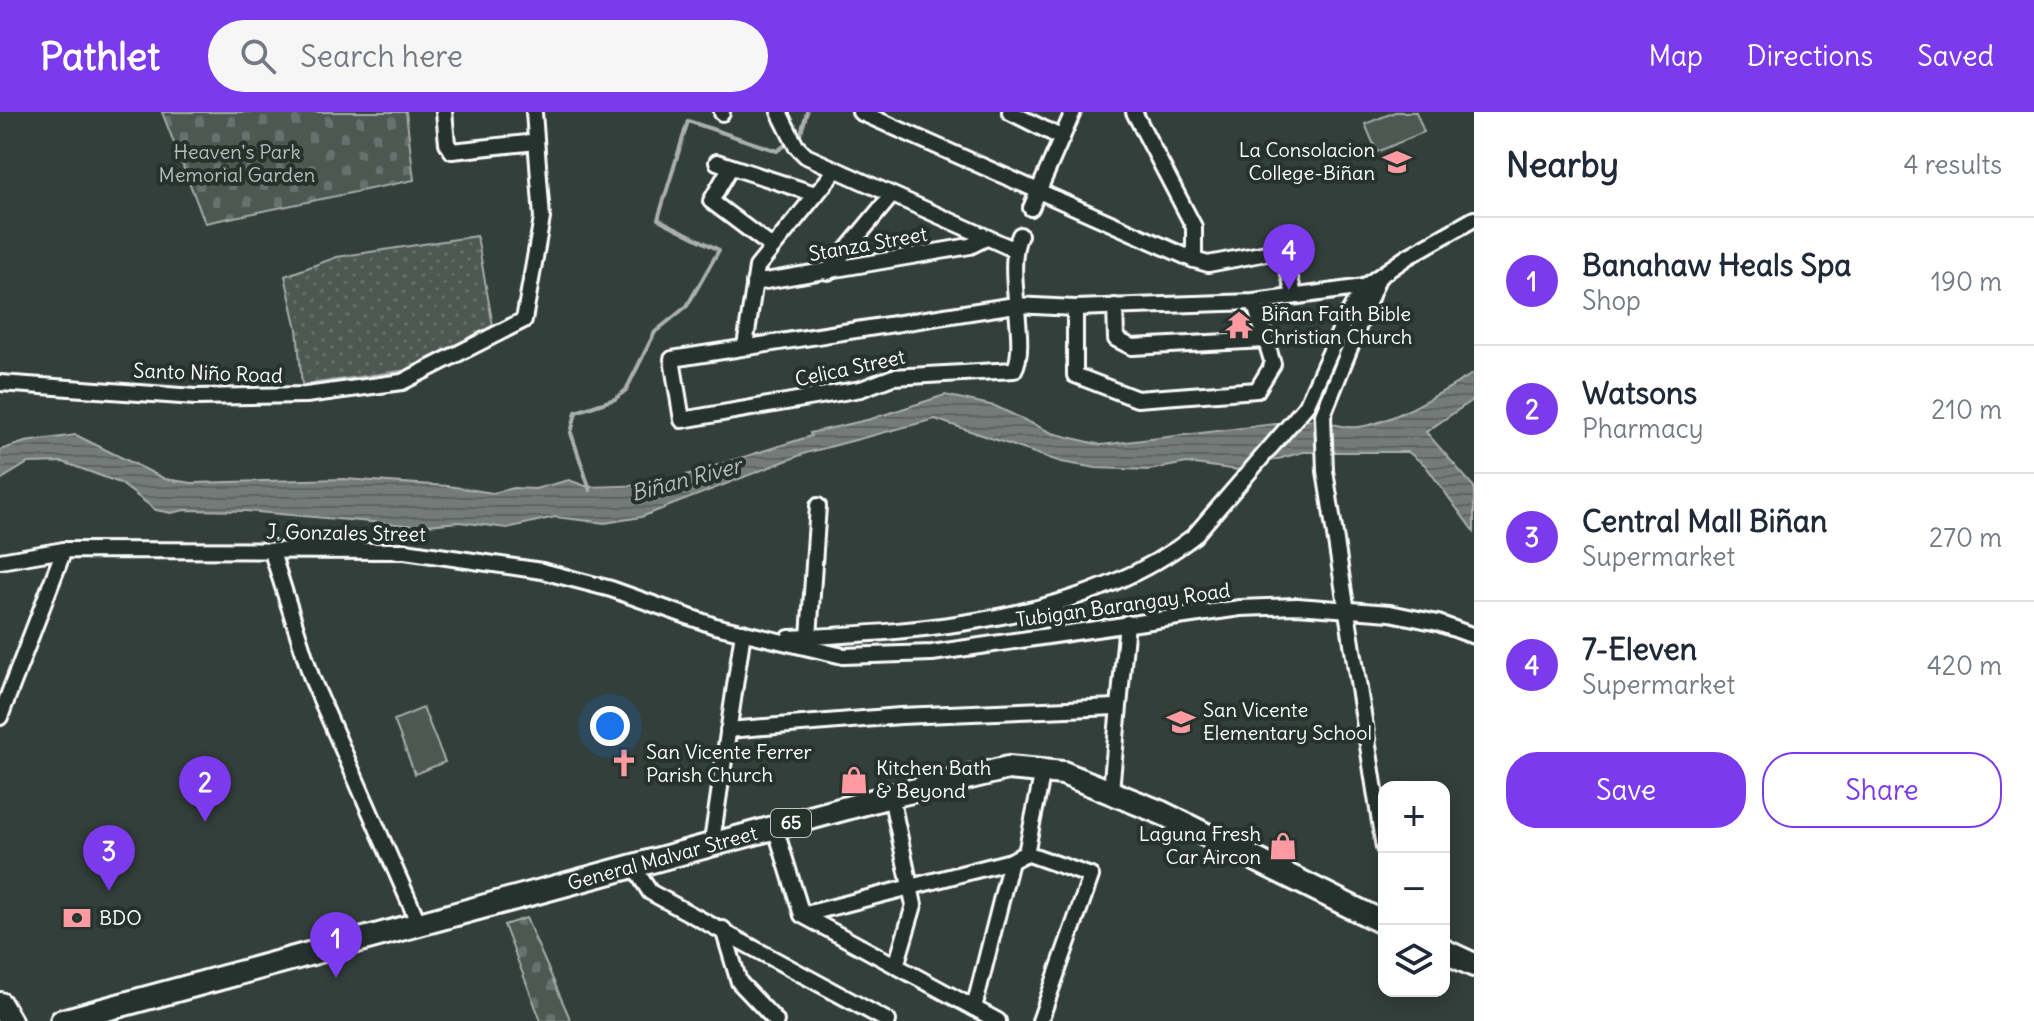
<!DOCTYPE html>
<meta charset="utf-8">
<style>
:root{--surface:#fff;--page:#f6f6f7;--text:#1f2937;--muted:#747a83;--line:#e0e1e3;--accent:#7c3aed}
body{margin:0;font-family:Delius,sans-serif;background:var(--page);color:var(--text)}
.controls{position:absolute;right:24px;bottom:24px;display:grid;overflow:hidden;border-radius:16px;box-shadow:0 4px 20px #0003}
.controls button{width:72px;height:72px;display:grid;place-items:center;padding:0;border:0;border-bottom:2px solid var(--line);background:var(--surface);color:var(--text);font:40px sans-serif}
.you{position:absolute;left:610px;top:614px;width:28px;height:28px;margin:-20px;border:6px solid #fff;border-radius:50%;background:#1a73e8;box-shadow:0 0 0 12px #1a73e833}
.badge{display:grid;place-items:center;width:52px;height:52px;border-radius:50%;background:var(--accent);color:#fff;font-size:26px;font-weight:700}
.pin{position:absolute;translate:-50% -66px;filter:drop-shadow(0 2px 4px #0008)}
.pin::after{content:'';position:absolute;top:42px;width:28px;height:24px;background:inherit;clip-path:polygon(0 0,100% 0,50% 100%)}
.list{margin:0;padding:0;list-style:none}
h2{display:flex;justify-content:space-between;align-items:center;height:104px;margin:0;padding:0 32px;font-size:34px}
h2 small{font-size:26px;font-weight:400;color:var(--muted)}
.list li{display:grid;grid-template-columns:52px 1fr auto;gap:24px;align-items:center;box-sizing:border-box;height:128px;padding:0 32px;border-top:2px solid var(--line)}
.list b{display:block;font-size:30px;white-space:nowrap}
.list p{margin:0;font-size:26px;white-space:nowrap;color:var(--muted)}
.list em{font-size:26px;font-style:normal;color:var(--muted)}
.actions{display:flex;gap:16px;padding:24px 32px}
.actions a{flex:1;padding:18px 0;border:2px solid var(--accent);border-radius:32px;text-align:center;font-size:28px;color:var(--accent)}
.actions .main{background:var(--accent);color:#fff}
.icon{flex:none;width:44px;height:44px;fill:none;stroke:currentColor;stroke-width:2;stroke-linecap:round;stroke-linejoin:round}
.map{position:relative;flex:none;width:1474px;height:909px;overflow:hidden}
header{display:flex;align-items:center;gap:48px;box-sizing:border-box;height:112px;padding:0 40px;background:var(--accent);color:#fff}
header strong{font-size:38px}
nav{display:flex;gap:44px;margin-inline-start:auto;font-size:28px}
.search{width:560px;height:72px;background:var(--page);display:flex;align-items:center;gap:20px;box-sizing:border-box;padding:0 28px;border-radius:44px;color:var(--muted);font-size:30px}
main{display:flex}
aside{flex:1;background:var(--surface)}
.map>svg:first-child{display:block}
</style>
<header>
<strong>Pathlet</strong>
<div class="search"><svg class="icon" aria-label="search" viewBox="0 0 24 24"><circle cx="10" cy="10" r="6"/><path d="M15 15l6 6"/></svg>Search here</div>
<nav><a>Map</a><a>Directions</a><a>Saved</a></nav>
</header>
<main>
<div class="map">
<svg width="1474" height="909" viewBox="0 0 1474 909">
<defs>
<pattern id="grass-dots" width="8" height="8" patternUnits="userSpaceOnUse" patternTransform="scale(2)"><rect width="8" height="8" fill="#4d5853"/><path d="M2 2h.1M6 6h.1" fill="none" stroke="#68716d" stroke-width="1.8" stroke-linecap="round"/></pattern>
<pattern id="cemetery-stones" width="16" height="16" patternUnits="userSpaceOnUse" patternTransform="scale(2)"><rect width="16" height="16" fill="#4d5853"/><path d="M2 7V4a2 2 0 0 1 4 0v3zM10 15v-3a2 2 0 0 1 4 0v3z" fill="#68716d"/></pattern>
<pattern id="water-rules" width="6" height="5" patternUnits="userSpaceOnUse" patternTransform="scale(2)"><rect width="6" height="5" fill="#737b78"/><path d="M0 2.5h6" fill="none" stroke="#606462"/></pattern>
</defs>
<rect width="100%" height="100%" fill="#333f3a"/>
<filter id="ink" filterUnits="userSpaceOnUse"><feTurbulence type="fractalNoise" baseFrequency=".0125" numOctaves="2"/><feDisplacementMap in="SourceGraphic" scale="16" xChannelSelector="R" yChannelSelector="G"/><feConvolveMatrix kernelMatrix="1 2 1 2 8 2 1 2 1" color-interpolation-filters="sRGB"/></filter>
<g filter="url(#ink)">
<polygon fill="url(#grass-dots)" stroke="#a6aca9" stroke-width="2" points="477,124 493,214 408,258 302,273 297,217 285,164 337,145"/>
<g fill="url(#cemetery-stones)" stroke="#a6aca9" stroke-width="2">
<polygon points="162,0 406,0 414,68 205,111"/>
<polygon points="526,806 571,909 541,909 504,813"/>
</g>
<g fill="#4d5853" stroke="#a6aca9" stroke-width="2">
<polygon points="1395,0 1416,0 1424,20 1377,40 1365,12"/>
<polygon points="423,596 445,650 415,662 394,608"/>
</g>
<path fill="url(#water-rules)" stroke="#abb0ae" stroke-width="2" d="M1474 261V287L1426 320 1474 375V420L1425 353 1408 340H1303L1238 358 1187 351 1149 358 1096 356 1061 350 935 307 806 341 641 405 605 411 555 405 507 416 459 410 417 414 245 399 185 398 171 401 156 398 120 371 63 350 28 351 0 368V338L25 330 76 323 165 367 192 371 344 367 448 374 493 381 514 376 535 377 569 368 588 375 654 373 811 324 810 321 871 307 945 283 995 294 1052 321 1101 333 1317 307C1327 310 1338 314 1348 315 1381 319 1445 278 1474 261Z"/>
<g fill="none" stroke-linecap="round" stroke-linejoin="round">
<polyline stroke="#abb0ae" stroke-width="4" points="590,378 571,321 576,300 615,287 626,278 655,220 687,194 719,138 658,107 688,9 777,39 801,21 807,0"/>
<defs>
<g id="minor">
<polyline points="444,0 447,31 452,39 536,30"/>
<polyline points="722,0 722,1"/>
<polyline points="779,0 796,34 806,44 1013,137"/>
<polyline points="860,0 1194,148 1208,152 1277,139 1285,145 1294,183"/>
<polyline points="1010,0 1062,26"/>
<polyline points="1134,0 1194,115 1194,148"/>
<polyline points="717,50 815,82"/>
<polyline points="730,56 711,89 772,135"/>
<polyline points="1031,96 1073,0"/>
<path d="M1020 123C1003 158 1030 232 1014 258L893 265 861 277 682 308 672 247 1015 193 1075 196 1254 190 1364 175"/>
<polyline points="828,160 891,84"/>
<polyline points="1378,166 1323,303 1325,359 1384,736"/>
<polyline points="754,171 970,134 986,126"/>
<polyline points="1115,194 1116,227 1132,235 1266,228"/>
<polyline points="1075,196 1075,263 1137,287 1257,278 1273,252 1254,190"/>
<polyline points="745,234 757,155 835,59"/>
<polyline points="0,271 195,285 306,283 402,270 524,208 542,106 534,0"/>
<polyline points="272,440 312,567 419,812"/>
<polyline points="0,449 64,438 405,439 542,459 611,477 715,514 843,544 932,541 1240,496 1297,494 1390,501 1438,511 1474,524"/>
<polyline points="809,525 818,394"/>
<path d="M789 526C921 520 1087 508 1194 424L1306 294 1346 205 1364 175 1407 145 1474 107"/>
<polyline points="0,605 64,438"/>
<polyline points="728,618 900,604 1116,595"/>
<polyline points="1111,678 1127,511"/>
<polyline points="891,684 914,793 896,854"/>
<polyline points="775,715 802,803 998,909"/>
<polyline points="711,736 743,520"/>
<polyline points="1026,741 1043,659"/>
<polyline points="633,754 650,780 888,909"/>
<polyline points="802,803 1011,749 1026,741 1091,764 1040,909"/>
<polyline points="723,817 739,870 776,909"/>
<polyline points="974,896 1011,749"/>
</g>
<g id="highway">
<polyline points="1444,839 1474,853"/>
<polyline points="0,892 10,909"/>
<path id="s1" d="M62 909 891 684 1008 656 1063 661 1162 701 1384 811"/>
</g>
</defs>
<use href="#minor" stroke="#fff" stroke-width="20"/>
<use href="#highway" stroke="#fff" stroke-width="28"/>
<use href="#minor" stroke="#26332d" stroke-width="14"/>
<use href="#highway" stroke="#26332d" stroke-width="22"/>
</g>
</g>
<defs>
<symbol id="university-bare" viewBox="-9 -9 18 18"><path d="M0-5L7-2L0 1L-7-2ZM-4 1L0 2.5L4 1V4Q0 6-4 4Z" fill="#ff9aa2" stroke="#26332d" stroke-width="2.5" paint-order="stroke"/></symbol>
<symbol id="temple-bare" viewBox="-9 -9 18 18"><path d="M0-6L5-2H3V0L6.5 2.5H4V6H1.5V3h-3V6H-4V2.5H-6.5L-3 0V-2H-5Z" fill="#ff9aa2" stroke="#26332d" stroke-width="2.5" paint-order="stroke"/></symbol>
<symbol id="school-bare" viewBox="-9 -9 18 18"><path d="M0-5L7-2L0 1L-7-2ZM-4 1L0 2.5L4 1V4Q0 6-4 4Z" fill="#ff9aa2" stroke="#26332d" stroke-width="2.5" paint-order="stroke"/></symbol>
<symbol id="church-bare" viewBox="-9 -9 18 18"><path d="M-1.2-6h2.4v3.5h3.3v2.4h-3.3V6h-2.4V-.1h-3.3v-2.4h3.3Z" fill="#ff9aa2" stroke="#26332d" stroke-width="2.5" paint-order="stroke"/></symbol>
<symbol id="shop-bare" viewBox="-9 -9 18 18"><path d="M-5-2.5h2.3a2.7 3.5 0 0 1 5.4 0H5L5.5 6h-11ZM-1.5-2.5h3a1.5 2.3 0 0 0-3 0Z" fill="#ff9aa2" stroke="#26332d" stroke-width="2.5" paint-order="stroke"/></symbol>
<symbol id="bank-bare" viewBox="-9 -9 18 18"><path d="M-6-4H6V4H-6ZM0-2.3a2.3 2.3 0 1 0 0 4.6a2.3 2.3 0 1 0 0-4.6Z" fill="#ff9aa2" stroke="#26332d" stroke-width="2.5" paint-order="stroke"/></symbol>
</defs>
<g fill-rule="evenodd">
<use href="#university-bare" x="1377" y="30" width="40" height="40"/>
<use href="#temple-bare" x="1219" y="193" width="40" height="40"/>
<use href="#school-bare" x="1161" y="590" width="40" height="40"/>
<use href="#church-bare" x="604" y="631" width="40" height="40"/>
<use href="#shop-bare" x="834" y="648" width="40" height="40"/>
<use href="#shop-bare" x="1263" y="714" width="40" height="40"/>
<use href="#bank-bare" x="57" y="786" width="40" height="40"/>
</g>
<g text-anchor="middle" stroke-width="8" stroke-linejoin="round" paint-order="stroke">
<rect fill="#26332d" stroke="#bec2c0" stroke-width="2" x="771" y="697" width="40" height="28" rx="6"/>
<g font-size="18" font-weight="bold" fill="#fff">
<text x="791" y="717">65</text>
</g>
<g font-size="20" fill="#fff" stroke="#26332d" text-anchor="start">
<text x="1375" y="45" text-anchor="end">La Consolacion<tspan x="1375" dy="23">College-Biñan</tspan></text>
<text x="1261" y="209">Biñan Faith Bible<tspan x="1261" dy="23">Christian Church</tspan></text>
<text x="1203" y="605">San Vicente<tspan x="1203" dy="23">Elementary School</tspan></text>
<text x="646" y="647">San Vicente Ferrer<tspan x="646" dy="23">Parish Church</tspan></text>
<text x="876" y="663">Kitchen Bath<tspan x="876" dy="23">&amp; Beyond</tspan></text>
<text x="1261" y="729" text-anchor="end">Laguna Fresh<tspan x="1261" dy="23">Car Aircon</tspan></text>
<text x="99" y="813">BDO</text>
</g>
<g font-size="20" fill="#b8bcba" stroke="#26332d">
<text x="237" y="47">Heaven's Park<tspan x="237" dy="23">Memorial Garden</tspan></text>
</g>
<g font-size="20" fill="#fff" stroke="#26332d">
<text transform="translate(868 132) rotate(-10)" y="7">Stanza Street</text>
<text transform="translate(850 256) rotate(-12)" y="7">Celica Street</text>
<text transform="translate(208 261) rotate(2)" y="7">Santo Niño Road</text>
<text transform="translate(346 421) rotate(1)" y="7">J. Gonzales Street</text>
<text transform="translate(1123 493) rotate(-8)" y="7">Tubigan Barangay Road</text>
<text dy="7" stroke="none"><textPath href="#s1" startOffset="622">General Malvar Street</textPath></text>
</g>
<g font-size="22" font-style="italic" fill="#b9bdbc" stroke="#26332d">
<text transform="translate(686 367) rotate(-15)" y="8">Biñan River</text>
</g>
</g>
</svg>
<div class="controls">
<button>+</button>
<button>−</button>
<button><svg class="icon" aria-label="layers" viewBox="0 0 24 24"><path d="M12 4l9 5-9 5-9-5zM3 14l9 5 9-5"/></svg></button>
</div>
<div class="you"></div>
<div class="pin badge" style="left:336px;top:866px">1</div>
<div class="pin badge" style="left:205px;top:710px">2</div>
<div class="pin badge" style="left:109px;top:779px">3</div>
<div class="pin badge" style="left:1289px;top:178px">4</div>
</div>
<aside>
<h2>Nearby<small>4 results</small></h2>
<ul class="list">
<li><span class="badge">1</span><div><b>Banahaw Heals Spa</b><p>Shop</p></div><em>190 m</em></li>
<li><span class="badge">2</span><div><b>Watsons</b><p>Pharmacy</p></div><em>210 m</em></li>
<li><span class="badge">3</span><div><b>Central Mall Biñan</b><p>Supermarket</p></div><em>270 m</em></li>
<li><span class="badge">4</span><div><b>7-Eleven</b><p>Supermarket</p></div><em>420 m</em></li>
</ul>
<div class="actions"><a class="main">Save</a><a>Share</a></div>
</aside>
</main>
